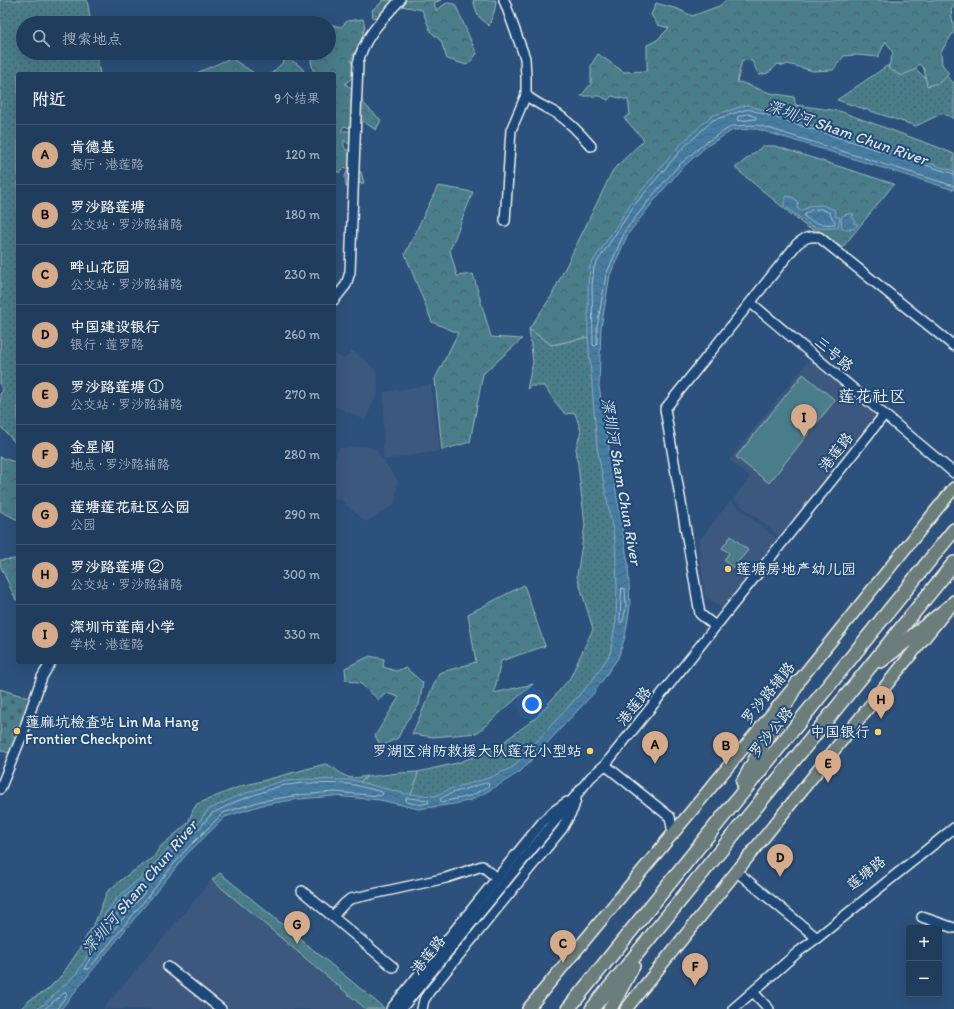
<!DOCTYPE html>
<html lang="zh">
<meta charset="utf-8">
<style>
:root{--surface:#213d5d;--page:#2d4866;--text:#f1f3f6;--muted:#a2aebc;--line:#3e5672;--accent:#d6ab8b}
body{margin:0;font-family:Itim,"LXGW WenKai TC",sans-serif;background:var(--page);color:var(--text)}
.controls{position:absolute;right:12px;bottom:12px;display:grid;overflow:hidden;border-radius:4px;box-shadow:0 4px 16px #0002}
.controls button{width:36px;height:36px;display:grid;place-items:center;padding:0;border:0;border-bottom:1px solid var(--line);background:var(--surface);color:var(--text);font:20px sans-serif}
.you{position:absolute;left:532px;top:704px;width:14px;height:14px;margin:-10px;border:3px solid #fff;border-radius:50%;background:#1a73e8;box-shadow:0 0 0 6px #1a73e833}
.badge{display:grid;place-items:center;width:26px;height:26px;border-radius:50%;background:var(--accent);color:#111;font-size:13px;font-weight:700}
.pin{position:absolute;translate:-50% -33px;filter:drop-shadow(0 1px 2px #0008)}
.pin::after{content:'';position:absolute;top:21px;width:14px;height:12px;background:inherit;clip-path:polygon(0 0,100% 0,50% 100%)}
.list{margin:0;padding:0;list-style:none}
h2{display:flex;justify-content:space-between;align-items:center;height:52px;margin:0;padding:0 16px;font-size:17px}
h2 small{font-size:13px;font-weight:400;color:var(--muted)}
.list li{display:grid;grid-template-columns:26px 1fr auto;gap:12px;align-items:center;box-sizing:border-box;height:60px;padding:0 16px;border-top:1px solid var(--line)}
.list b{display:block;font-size:15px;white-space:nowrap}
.list p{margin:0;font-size:13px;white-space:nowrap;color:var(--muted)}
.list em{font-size:13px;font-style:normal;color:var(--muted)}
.icon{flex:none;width:22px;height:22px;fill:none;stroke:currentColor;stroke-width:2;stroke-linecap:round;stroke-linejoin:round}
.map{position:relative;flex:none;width:954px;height:1009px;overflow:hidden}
.search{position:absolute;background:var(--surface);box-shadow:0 4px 16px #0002;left:16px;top:16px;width:320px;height:44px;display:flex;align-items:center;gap:10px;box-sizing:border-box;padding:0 14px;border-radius:22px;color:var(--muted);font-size:15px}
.panel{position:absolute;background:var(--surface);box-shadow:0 4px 16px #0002;left:16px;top:72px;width:320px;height:592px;border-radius:4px}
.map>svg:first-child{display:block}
</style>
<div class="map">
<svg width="954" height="1009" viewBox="0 0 954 1009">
<defs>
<pattern id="grass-dots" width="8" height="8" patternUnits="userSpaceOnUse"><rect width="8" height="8" fill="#4a7d8a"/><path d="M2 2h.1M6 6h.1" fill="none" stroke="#4a656b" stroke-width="1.8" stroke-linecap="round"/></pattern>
<pattern id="forest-crowns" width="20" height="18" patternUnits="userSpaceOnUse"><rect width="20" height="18" fill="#4a7d8a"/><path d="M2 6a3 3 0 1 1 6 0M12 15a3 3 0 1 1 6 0" fill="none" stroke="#4a656b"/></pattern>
<pattern id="cemetery-stones" width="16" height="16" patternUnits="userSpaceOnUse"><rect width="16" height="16" fill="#4a7d8a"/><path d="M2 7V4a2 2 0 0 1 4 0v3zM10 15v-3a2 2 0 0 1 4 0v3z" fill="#4a656b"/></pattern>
<pattern id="water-waves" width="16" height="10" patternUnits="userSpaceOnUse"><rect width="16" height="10" fill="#457ba2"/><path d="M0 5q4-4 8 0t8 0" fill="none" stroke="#476479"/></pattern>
</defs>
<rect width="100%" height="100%" fill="#2c517c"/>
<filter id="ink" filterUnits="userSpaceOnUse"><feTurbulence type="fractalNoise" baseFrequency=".025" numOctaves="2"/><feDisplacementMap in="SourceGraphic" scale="8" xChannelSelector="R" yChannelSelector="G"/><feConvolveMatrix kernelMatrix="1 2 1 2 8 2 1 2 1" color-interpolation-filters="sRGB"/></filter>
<g filter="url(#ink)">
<g fill="#3c597e">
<polygon points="352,351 366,360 375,370 378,380 378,392 365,420 334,406 334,353 344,359"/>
<polygon points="809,360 878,415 781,537 733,499 750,477 729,460"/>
<polygon points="431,385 440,451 383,460 398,481 395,504 366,522 341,500 334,500 334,460 339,448 367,446 376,450 383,460 384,392"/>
<polygon points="730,501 778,540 723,610 705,595 698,542"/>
<polygon points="212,880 366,1009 103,1009"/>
</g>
<g fill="url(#grass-dots)" stroke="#9fb7b9">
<polygon points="0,0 87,0 91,23 23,23 23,53 96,53 100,74 18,74 18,446 0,426 0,394 3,391 0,385"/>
<polygon points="911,64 927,80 946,76 954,83 954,119 943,113 916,126 837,100 887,66"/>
<polygon points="796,105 839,111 935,146 954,154 954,179 800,129"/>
<polygon points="529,329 552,345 593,336 598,424 625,570 621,632 590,692 505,775 444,799 408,799 418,772 457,763 494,749 537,717 570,678 593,629 577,576 585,525 576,448 581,431 575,413 565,414 553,399 545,386 531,386 527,389 533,362"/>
<path d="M325 764C334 766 339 774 348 777 354 779 361 777 367 776L354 788 234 804 200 829 48 1009H20L31 999 46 991 62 975 77 953 96 920 107 892 126 876 153 858 160 847 188 823 193 810 197 804 241 786 258 782Z"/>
</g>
<g fill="url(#forest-crowns)" stroke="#9fb7b9">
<path d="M382 0H441L434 3 436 10 447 3 455 4C463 21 469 38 477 54L467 65 447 59 441 41 431 32 422 10 397 5 387 15 373 18 372 10 381 3Z"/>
<polygon points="473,0 496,0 495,9 489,26 478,16"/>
<polygon points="726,0 954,0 954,6 951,10 954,31 941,52 942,64 949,74 939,83 927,86 924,69 919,64 914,70 901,76 888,68 893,53 886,41 878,57 857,55 844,56 833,70 813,71 788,64 783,66 778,64 768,73 759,75 752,61 742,60 737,83 740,82 770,93 794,97 800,129 710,126 596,272 593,336 552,345 529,329 551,297 613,170 644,140 624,118 630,114 628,100 612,96 608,100 600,96 581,96 591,84 591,65 598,54 624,72 647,71 647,45 657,40 669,28 658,25 651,15 656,3 678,9 692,16 719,6"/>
<polygon points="363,19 365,27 360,44 357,48 351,60 355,75 345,84 352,88 366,106 381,120 376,130 361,120 352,129 344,126 341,131 350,131 360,134 359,144 349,144 344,140 344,146 346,150 357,149 354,168 361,172 364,183 355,184 355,190 346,187 345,176 348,169 344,167 341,172 334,172 334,74 314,74 311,61 312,53 329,53 329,24 341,27 347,21"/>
<polygon points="231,58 254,73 254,74 194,74"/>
<path d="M287 58C294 62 303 66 305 74H271Z"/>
<polygon points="763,146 775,146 894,184 842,248 820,231 808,228 735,168"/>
<polygon points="438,186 473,192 450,250 457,276 473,274 491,337 522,339 483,374 470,442 442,450 435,379 458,333 432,322 405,254"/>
<polygon points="0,457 18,463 18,520 0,511"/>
<polygon points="18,559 18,599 16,600 0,565 0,560"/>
<polygon points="524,585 545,646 501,661 494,693 533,684 477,733 433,737 412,734 439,673 476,662 468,614"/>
<polygon points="370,656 384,659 383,667 396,671 406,668 423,683 419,705 405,723 398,738 381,746 375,736 399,697 386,693 379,700 361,684 346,680 345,668"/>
<polygon points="418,772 416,782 410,797 357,784 367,777 398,773"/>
<polygon points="220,873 384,1008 383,1009 366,1009 212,880"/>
</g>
<polygon fill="url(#cemetery-stones)" stroke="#9fb7b9" points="0,689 32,699 21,727 15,725 12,735 17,738 11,754 0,750"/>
<g fill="#4a7d8a" stroke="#9fb7b9">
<polygon points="803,374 835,400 769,483 736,457"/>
<polygon points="731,536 748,550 733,568 724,560 729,553 722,548"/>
</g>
<g fill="url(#water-waves)" stroke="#8baabe">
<polygon points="747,105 954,171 954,190 757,129 733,130 707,146 682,168 657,197 628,234 610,275 601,328 599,386 628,564 630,607 625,637 618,658 593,694 521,771 502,783 472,800 454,804 419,809 380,800 334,796 299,799 262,805 225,817 186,855 61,1009 36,1009 45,1004 77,973 90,951 105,914 117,898 144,875 177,840 196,826 208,810 235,797 279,782 304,779 352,780 406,794 435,796 450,789 489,778 513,767 592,681 610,654 616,621 617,586 615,542 597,447 588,337 588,286 590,266 632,202 679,146 711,116"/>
<polygon points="787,196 794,198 798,202 797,208 801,211 806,208 807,209 808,206 822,205 835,210 835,216 840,218 838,228 820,228 811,226 784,206 784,201"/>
<polygon points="853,213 854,215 852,216 855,221 853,223 858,224 854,229 842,229 841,218 844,215"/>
</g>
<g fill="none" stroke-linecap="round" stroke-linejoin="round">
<g stroke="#aec2cc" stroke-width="1">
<polygon points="748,114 756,117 756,119 739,121 737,120 738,117"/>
<polyline points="954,174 748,109 713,120 682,149 635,204 594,267 592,286 593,345 595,346 597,344 597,327 606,275 625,231 654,194 679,165 705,143 732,126 758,125 954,186"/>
<path d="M821 209 830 213 832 218 835 221V224C824 225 812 224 804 216L805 214 811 210Z"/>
<polygon points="622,588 625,589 626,607 623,621 621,623 620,621"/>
<polygon points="304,783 351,784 382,792 383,794 381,796 334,792 299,795 261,801 223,813 183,853 89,969 85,969 85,967 94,952 108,916 120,901 147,878 180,843 199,829 211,814 237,801 280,786"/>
<polygon points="486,783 489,784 488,787 470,796 442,802 440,800 441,798 452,793"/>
<path d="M408 798 428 800 429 802C423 806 414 804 407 802L406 799Z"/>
<path d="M143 888H146V891L111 933 108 934V931C116 911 127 902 143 888Z"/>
<polyline points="44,1009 64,993 66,993 67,995 59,1005 58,1009"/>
</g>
<defs>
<g id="minor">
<polyline points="504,0 525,58 526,77 526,95 511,130 505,221"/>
<path d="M526 95C535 103 545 107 556 113 570 122 580 133 591 146"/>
<path d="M334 300 346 285 350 272 358 63C364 37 382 20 400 0"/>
<polyline points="751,303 954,473"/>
<path d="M715 626 700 614 665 409 797 244C804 238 809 236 819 237L954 346"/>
<polyline points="605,765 670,817 673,833"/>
<polyline points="0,789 23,733 42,677 51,662"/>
<polyline points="736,871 817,938"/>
<polyline points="302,891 393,967"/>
<polyline points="333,916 344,904 350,899 446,878 482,866 497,878"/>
<polyline points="922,917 954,928"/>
<polyline points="168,967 221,1009"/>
<polyline points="753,992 769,1009"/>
<polyline points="391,1009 544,820 554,811 567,802"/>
<polyline points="401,1009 591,777 605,765 884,415"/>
<polyline points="422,1009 424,1000 429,992 562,829 573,809 576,799"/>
<polyline points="733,1009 798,952 817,938 954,828"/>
</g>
<g id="major">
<polyline points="528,1009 798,682 954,488"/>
<polyline points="626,1009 954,601"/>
</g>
<g id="highway">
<polyline points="881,661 948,608"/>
<polyline points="743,782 798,682"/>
<polyline points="568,1009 954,530"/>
<polyline points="592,1009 954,563"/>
<polyline points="610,1009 633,966"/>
</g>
</defs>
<use href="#minor" stroke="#f4f1e8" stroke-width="12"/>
<use href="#major" stroke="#f4f1e8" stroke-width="14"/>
<use href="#highway" stroke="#f4f1e8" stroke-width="16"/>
<use href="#minor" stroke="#1f4a7a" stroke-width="9"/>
<use href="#major" stroke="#6c7e7c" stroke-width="11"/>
<use href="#highway" stroke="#6c7e7c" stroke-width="13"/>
</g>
</g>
<g fill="#ffd166" stroke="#1f4a7a" stroke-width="1.5">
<circle cx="728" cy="569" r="4"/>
<circle cx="17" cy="731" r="4"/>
<circle cx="878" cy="732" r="4"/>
<circle cx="590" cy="751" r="4"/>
</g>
<g text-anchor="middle" stroke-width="4" stroke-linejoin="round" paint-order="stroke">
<g font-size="15" fill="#f4f1e8" stroke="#1f4a7a">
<text transform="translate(834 354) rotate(40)" y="5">三号路</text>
<text transform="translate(836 452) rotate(-52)" y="5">港莲路</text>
<text transform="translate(768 693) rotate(-51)" y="5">罗沙路辅路</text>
<text transform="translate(634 706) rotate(-51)" y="5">港莲路</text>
<text transform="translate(771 732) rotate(-51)" y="5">罗沙公路</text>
<text transform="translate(866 873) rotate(-39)" y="5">莲塘路</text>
<text transform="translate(428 955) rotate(-51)" y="5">港莲路</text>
</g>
<g font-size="15" fill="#f4f1e8" stroke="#1f4a7a" text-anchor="start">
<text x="736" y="574">莲塘房地产幼儿园</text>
<text x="25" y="727">蓮麻坑檢查站 Lin Ma Hang<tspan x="25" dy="17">Frontier Checkpoint</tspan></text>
<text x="870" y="737" text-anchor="end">中国银行</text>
<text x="582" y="756" text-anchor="end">罗湖区消防救援大队莲花小型站</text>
</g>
<g font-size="16" font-style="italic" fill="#dadfde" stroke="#1f4a7a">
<text transform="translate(847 132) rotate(19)" y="6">深圳河 Sham Chun River</text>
<text transform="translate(622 481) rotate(80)" y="6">深圳河 Sham Chun River</text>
<text transform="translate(139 887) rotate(-50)" y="6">深圳河 Sham Chun River</text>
</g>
<g font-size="17" fill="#f4f1e8" stroke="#1f4a7a">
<text x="872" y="402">莲花社区</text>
</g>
</g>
</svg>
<div class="controls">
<button>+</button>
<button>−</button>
</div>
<div class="you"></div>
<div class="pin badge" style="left:655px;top:764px">A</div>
<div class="pin badge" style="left:726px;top:765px">B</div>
<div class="pin badge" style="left:563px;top:963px">C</div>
<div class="pin badge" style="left:780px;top:877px">D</div>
<div class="pin badge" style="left:828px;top:783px">E</div>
<div class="pin badge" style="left:695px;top:986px">F</div>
<div class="pin badge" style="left:297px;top:944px">G</div>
<div class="pin badge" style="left:881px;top:719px">H</div>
<div class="pin badge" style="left:804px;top:437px">I</div>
<div class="search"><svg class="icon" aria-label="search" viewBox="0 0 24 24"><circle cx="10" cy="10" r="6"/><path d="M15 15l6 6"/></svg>搜索地点</div>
<section class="panel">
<h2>附近<small>9个结果</small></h2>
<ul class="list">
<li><span class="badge">A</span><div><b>肯德基</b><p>餐厅 · 港莲路</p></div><em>120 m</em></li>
<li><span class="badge">B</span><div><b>罗沙路莲塘</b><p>公交站 · 罗沙路辅路</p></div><em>180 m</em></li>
<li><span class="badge">C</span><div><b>畔山花园</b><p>公交站 · 罗沙路辅路</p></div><em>230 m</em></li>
<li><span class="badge">D</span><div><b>中国建设银行</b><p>银行 · 莲罗路</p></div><em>260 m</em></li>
<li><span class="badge">E</span><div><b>罗沙路莲塘 ①</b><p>公交站 · 罗沙路辅路</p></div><em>270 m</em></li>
<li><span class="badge">F</span><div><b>金星阁</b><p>地点 · 罗沙路辅路</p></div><em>280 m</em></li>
<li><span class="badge">G</span><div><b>莲塘莲花社区公园</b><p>公园</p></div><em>290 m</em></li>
<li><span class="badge">H</span><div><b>罗沙路莲塘 ②</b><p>公交站 · 罗沙路辅路</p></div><em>300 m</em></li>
<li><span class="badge">I</span><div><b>深圳市莲南小学</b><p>学校 · 港莲路</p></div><em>330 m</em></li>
</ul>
</section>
</div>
